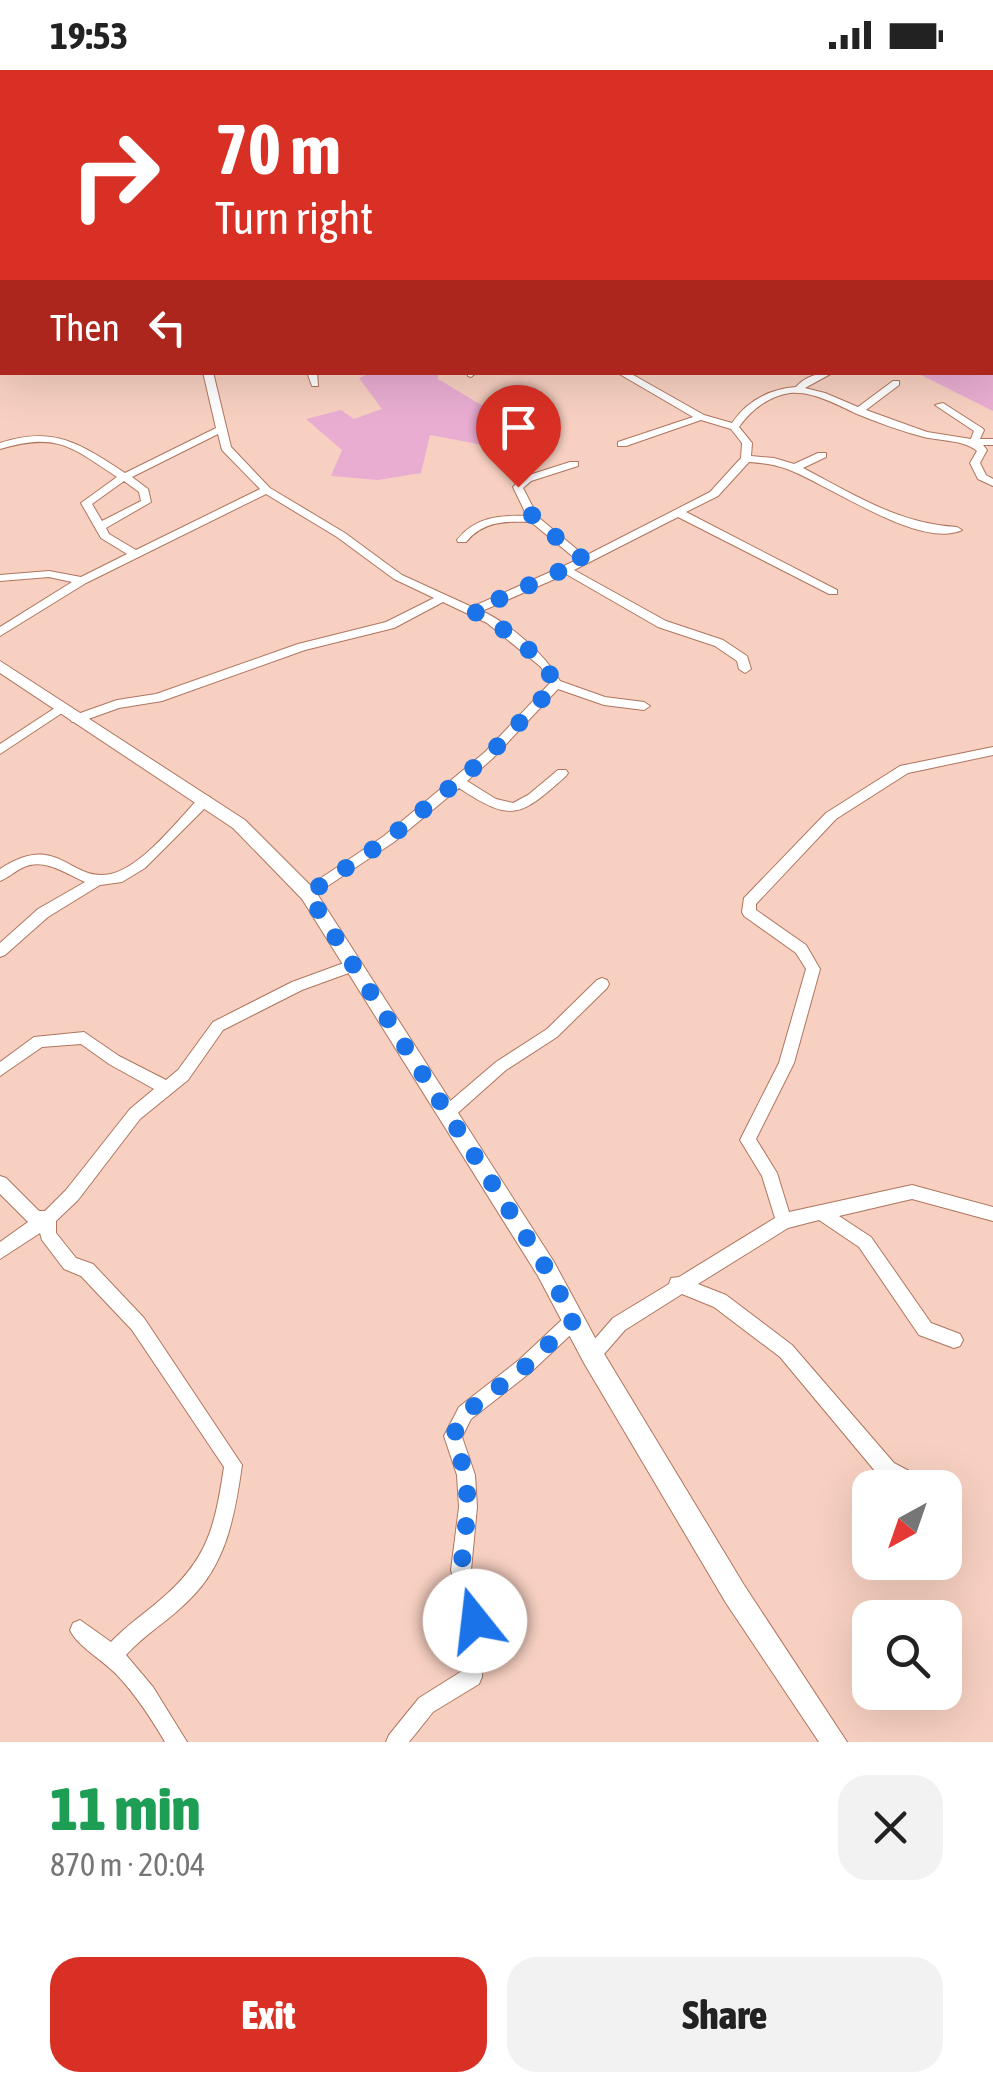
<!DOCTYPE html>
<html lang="en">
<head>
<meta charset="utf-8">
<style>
  body { margin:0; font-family:"Asap Condensed",sans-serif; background:#f2f2f2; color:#222; height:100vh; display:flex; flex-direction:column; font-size:38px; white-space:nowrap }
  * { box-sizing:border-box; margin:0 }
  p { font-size:32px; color:#767676 }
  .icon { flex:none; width:55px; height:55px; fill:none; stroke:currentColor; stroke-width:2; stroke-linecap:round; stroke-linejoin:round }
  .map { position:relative; height:1672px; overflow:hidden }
  .details { display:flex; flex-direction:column; background:#fff; flex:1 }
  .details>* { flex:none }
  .top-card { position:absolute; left:0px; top:0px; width:995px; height:305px; box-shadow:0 10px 40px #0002; background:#d93025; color:#fff; overflow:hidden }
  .needle { width:65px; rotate:220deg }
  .buttons { position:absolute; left:852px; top:1400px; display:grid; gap:20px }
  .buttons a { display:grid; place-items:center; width:110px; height:110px; border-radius:20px; background:#fff; box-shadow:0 10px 40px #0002; font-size:50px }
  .pin { position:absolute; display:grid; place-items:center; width:85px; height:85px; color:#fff; margin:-102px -42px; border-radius:50% 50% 50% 0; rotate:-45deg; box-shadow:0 0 10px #0007 }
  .pin .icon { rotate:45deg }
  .me { position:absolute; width:110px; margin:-55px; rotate:344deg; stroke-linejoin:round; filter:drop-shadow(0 0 8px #0008) }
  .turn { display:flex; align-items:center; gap:35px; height:210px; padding:0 50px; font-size:45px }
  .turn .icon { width:130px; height:130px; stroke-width:2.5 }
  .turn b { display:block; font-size:70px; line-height:85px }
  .then { display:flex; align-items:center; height:95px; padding:0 50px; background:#0003; gap:20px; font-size:38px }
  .round { display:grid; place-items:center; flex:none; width:105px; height:105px; border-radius:30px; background:#f2f2f2 }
  .head { display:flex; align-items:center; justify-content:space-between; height:170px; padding:0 50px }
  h1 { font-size:60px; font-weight:800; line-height:75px; color:#1e9e55 }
  .cta { display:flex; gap:20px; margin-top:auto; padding:20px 50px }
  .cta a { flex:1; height:115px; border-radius:30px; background:#d93025; color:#fff; font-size:40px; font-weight:800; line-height:115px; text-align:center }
  .cta a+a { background:#f2f2f2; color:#222 }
  .status { display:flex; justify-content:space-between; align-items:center; height:70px; padding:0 50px; background:#fff; direction:ltr }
  .status svg { height:28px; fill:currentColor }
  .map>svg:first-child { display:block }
</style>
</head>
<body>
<div class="status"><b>19:53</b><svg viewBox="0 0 49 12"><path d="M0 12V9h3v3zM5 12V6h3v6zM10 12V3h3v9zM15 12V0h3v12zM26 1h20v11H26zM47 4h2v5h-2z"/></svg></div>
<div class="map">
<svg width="993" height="1672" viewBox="0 0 993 1672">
  <rect width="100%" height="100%" fill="#f7d0c1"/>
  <!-- green -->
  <g fill="#e9add2">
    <path d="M556,0H993V66L992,2Z"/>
    <path d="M438,302V309L508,351L483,375L430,365L421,403L378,410L331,406L342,380L306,349L341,340L354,349L382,339L359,308L371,303Z"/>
    <path d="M985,303L993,305V341L917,303Z"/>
  </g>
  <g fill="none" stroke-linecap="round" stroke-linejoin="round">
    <!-- minor casing -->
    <g stroke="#b0755e" stroke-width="2">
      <g id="minor">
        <rect x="0" y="38" width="2" height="5"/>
        <rect x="0" y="51" width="2" height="5"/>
        <rect x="992" y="86" width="1" height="4"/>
        <rect x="0" y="100" width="2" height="5"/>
        <rect x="0" y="157" width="2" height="5"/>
        <path d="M0,226L2,227V231L0,232Z"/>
        <rect x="992" y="269" width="1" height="6"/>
        <path d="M203,302H213L231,377L270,418L345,463L402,505L472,537L577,490L531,452C506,451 483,451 466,472H458L457,470C475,447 499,445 527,446L513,417L523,407L570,392H578V396L531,411L523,418L538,447L585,486L710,422L741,388L742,373L731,359L701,350L626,376H618V372L693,347L616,302H628L704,345L732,353C747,331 769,319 796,317C805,306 821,302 834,302L805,318L825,323L858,337L893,311H899V315L866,340L927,362L971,369L974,361L935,335L943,333L982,358L984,360L980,369H993V375H983L987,380L980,393L986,405L993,409V416L978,409L970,393L977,381C965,370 940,371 924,367C901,361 879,353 857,344C837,335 814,321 790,323C769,326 751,340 739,357L752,373L751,386L774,388L794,394L818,383H826V387L803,398C853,424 899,454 957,457L962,460C920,480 828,414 787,399C774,394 762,393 749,392L718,426L686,442L837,520V524H829L678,447L574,500L666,551L723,570L747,586L751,599L745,603L739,599L737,591L715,576L658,557L566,504L482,541C510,554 545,584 560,611L605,627L644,632L650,636L644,640L604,635L558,619L493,688L467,711L496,729L513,733L528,725L558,700H566L568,703L566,706C520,747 512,753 459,718L394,772L308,829L301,824L303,820L384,766L485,682L550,613L541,597L487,553L443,532L394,558L305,580L162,631L119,638L80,652H72L70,649L72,646L117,630L156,624L298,574L386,552L434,528L394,509L337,467L266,424L86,513L0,566V557L72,512L49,507L0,511V505L49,501L81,507L127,484L101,468L81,433L117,407C70,376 57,362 0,379V373C53,355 81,374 125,403L216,358ZM218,364L222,380L260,419L136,480L109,464L106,458L151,432L148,419L132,407ZM124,411L139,422L141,431L102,451L92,434Z"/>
        <path d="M307,302H317L318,316H312Z"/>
        <path d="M467,302H477L471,307L468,306Z"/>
        <path d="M61,634L65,635L67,638L65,641L0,684V674Z"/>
        <path d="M993,677V685L908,703L836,749L756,834V840L806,875L820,899L794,993L756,1069L777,1103L789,1142L912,1115L993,1137V1151L912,1129L839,1146L871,1167L931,1253L960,1264L963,1270L960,1276L954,1278L919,1265L859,1177L819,1150L788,1158L698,1214L726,1225L792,1275L894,1393L926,1410L928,1417L901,1418L880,1407L780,1287L714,1237L682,1224L625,1260L598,1291L592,1293L586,1291L583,1285L586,1279L613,1248L669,1214L671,1208L679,1207L775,1148L762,1106L740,1070L779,993L806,899L796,883L744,846L742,842L744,828L826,743L900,696Z"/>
        <path d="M205,725L210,727L211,730L210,733L145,798L122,812L100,815L48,847L5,885L0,887V873L38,839L85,812C64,803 44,787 22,798C14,802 8,808 0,811V799C59,760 69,813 111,804C143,796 178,750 200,727Z"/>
        <path d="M352,890L357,892L359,896L357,900L302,920L223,960L188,1010L140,1049L78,1130L56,1151V1163L76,1188L93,1194L144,1248L242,1395C235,1444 227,1493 190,1529C170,1550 145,1564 126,1585L153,1617L187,1672H165C151,1648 136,1625 117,1605C104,1591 77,1576 70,1560L73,1553L80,1550L111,1572C126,1556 144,1544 160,1530C208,1490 215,1456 224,1397L132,1260L81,1206L64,1199L42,1170L40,1163L0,1189V1172L28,1152L0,1124V1106L6,1108L39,1141H45L66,1120L130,1039L154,1019L109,994L81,974L42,977L0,1006V992L34,967L84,962L119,986L166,1010L178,1000L213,952L292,912Z"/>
        <path d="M602,908L607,910L609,914L607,918L557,967L506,1000L451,1049L446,1051L441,1049L438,1044L441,1039L496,992L547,959L597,910Z"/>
        <path d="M574,1242L580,1244L583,1250L580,1256L531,1302L471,1349L462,1367L475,1405L477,1437L471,1500L485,1551L482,1607L479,1614L433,1642L409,1672H386L389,1665L419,1628L462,1601L465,1551L451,1500L459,1437L457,1405L444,1366L459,1337L519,1290L568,1244Z"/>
      </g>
    </g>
    <!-- tertiary casing -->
    <g stroke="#b0755e" stroke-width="2">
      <path id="tertiary" d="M0,591L245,750L314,819L554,1192L600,1277L744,1515L847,1672H819L726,1533L584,1293L538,1206L302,829L233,758L0,603Z"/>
    </g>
    <!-- minor -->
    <use href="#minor" fill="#fff" fill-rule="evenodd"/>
    <!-- tertiary -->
    <use href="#tertiary" fill="#fff" fill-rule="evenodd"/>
  </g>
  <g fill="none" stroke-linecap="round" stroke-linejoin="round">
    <!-- route -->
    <path stroke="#1a73e8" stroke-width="18" stroke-dasharray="0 32.4" d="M475,1551L461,1500L468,1438L466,1405L453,1366L465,1343L526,1296L574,1250L546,1198L308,824L388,769L489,685L556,614C537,581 506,559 473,541L584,490L534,449L518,417"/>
  </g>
</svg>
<div class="buttons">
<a><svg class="needle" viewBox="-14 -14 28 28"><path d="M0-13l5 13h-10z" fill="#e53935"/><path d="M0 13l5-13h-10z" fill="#767676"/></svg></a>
<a><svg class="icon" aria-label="search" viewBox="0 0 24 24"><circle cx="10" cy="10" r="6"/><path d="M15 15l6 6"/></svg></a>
</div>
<div class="pin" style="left:518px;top:417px;background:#d93025"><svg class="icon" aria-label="arrive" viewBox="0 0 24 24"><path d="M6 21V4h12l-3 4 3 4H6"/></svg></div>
<svg class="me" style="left:475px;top:1551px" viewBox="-20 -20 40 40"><circle r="19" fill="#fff"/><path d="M0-13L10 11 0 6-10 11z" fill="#1a73e8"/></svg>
<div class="top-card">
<div class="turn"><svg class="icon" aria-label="right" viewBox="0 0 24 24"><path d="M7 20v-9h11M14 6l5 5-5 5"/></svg><div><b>70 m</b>Turn right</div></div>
<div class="then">Then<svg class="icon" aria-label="left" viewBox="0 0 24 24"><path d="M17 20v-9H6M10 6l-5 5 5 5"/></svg></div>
</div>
</div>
<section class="details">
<div class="head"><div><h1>11 min</h1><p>870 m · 20:04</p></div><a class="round"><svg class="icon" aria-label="close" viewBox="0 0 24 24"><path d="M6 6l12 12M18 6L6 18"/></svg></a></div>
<div class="cta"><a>Exit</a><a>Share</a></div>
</section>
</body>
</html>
